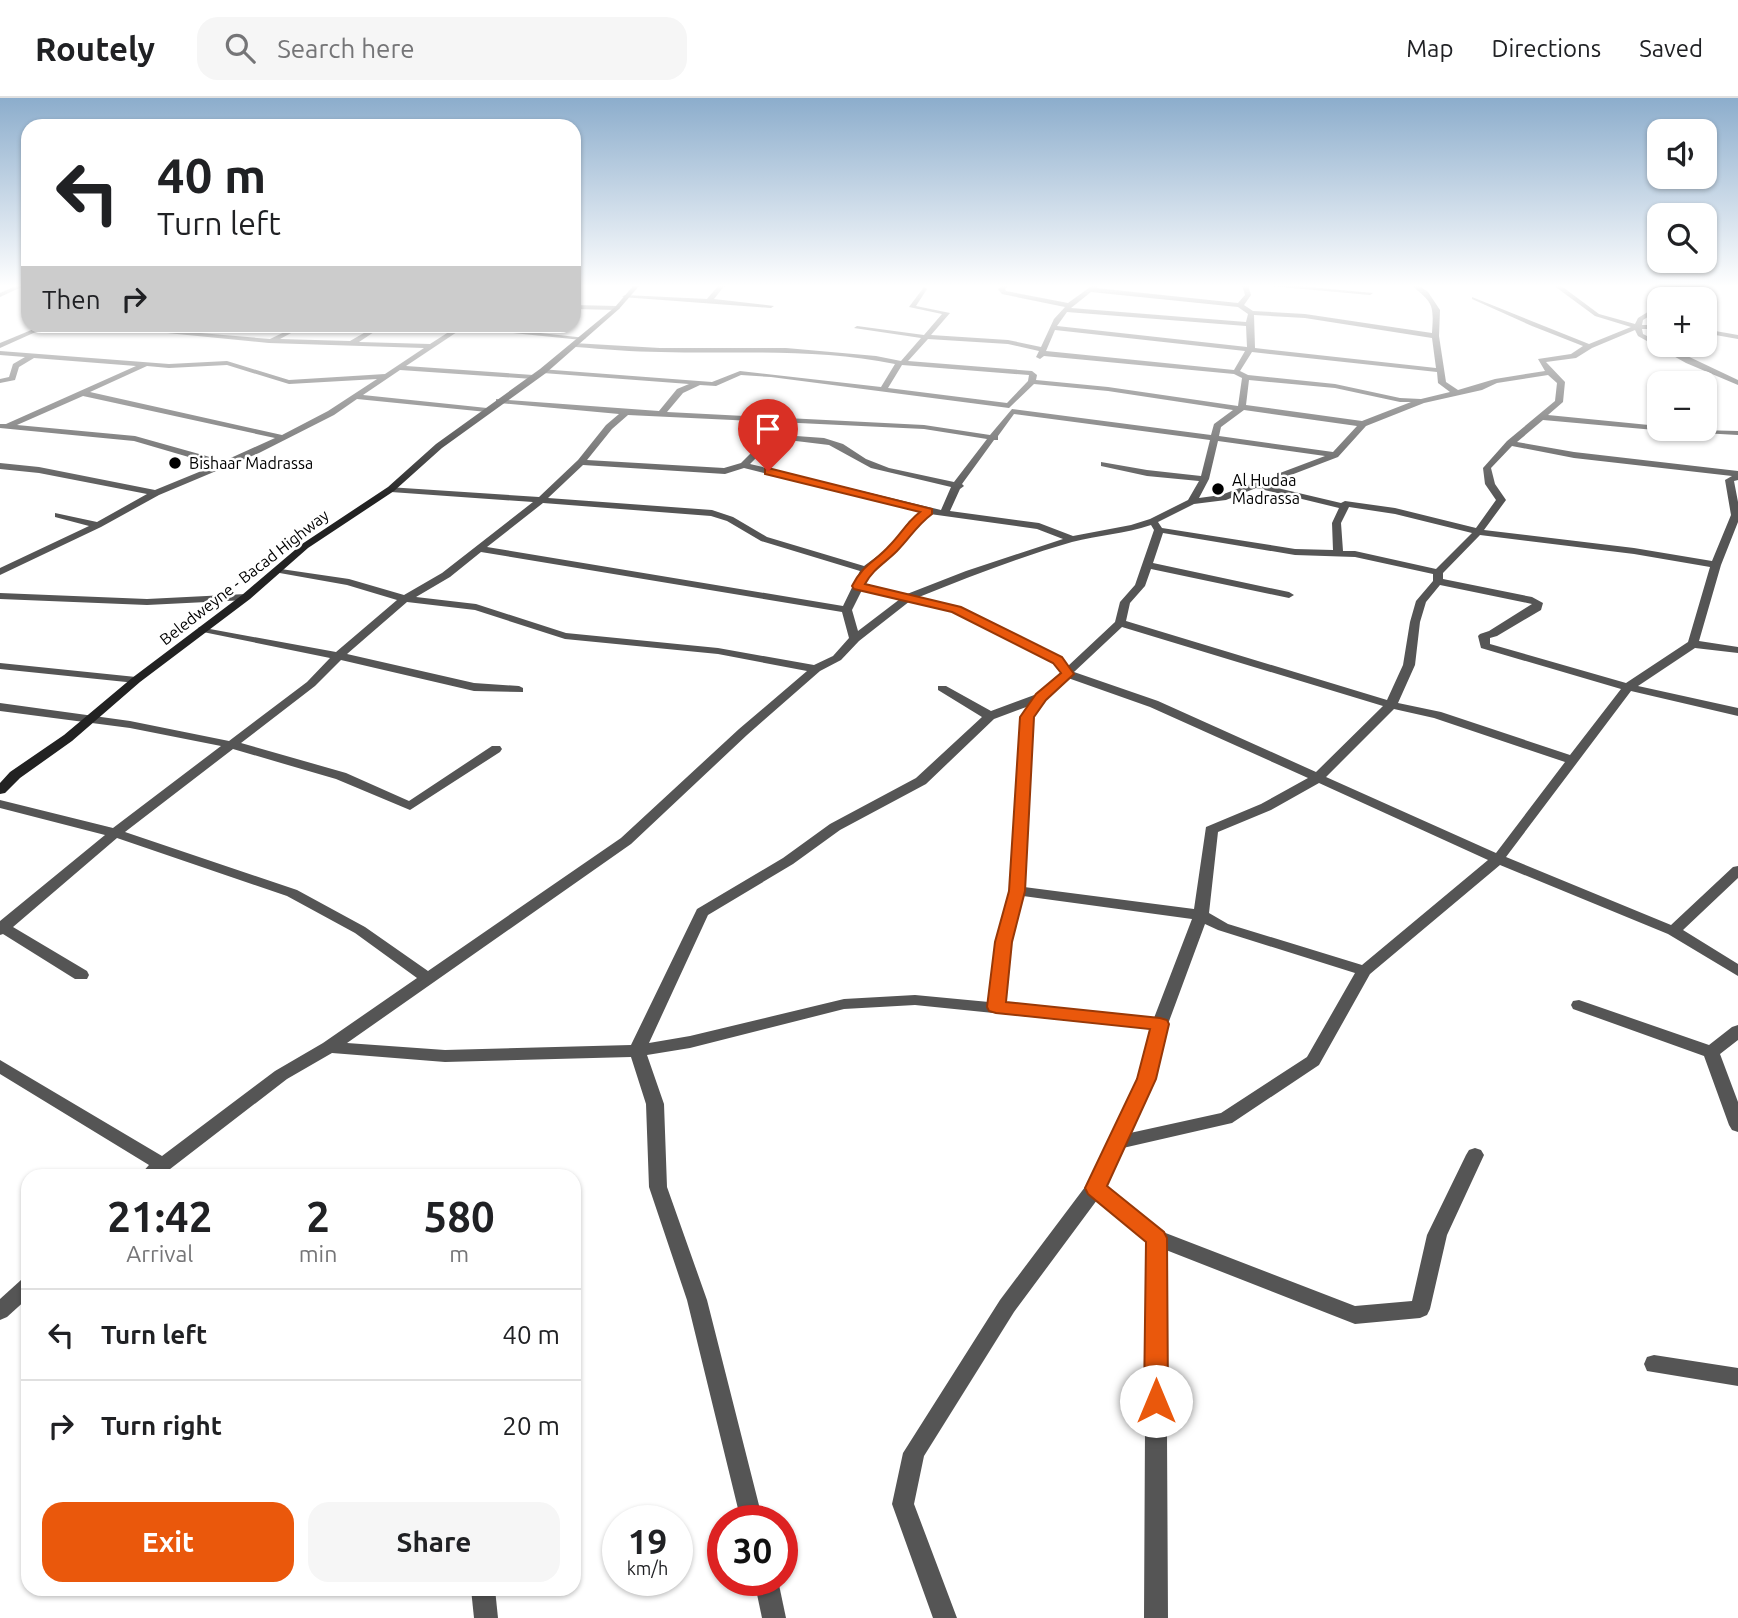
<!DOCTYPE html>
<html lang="en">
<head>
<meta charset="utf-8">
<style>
  body { margin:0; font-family:Ubuntu,sans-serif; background:#f6f6f6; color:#202124; height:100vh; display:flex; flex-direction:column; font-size:26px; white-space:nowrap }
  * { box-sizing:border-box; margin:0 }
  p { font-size:23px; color:#757577 }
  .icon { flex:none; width:38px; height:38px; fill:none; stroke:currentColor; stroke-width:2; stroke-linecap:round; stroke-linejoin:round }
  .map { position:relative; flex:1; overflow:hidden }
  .side { position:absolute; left:21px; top:1071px; width:560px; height:427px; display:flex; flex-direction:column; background:#fff; border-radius:21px; box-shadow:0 2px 5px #0004 }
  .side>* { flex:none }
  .banner { position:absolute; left:21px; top:21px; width:560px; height:214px; border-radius:21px; box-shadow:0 2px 5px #0004; background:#fff; color:#202124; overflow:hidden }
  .tools { position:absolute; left:1647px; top:21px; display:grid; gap:14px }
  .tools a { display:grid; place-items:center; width:70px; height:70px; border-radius:14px; background:#fff; box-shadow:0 2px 5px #0004; font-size:35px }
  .speed { position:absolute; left:602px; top:1407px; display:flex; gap:14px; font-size:35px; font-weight:700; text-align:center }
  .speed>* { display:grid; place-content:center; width:91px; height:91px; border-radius:50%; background:#fff; box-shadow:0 2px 5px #0004; line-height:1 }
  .speed small { font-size:18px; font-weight:400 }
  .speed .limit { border:10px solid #d22; background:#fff; color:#111 }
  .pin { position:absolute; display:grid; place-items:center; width:60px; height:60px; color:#fff; margin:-72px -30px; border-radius:50% 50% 50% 0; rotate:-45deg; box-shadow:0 0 7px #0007 }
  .pin .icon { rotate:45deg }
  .me { position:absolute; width:77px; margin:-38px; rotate:0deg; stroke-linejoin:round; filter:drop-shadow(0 0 5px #0008) }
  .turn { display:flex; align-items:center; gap:24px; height:147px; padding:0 21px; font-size:32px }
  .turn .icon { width:91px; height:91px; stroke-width:2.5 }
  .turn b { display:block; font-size:49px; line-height:60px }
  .then { display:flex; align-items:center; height:66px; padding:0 21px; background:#0003; gap:14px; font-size:26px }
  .eta { display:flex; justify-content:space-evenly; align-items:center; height:119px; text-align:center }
  .eta b { font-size:42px; font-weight:700; line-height:49px }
  .cta { display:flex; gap:14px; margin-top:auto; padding:14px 21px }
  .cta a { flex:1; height:80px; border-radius:21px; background:#ea580c; color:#fff; font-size:28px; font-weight:700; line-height:80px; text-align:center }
  .cta a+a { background:#f6f6f6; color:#202124 }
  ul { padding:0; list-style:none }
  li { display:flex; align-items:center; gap:21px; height:91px; padding:0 21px; border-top:2px solid #e0e0e0 }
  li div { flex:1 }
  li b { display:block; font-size:26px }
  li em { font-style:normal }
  header { display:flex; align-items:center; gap:42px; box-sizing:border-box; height:98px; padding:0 35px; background:#fff; border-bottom:2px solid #e0e0e0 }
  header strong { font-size:33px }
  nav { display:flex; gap:38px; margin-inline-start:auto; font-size:24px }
  .search { width:490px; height:63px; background:#f6f6f6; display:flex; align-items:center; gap:18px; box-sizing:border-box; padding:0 24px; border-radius:21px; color:#757577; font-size:26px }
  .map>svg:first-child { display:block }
</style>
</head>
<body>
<header>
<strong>Routely</strong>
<div class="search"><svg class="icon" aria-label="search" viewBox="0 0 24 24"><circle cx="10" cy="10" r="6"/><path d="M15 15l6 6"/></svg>Search here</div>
<nav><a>Map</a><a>Directions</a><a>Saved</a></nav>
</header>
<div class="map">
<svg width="1738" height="1520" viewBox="0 0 1738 1520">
  <rect width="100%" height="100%" fill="#fff"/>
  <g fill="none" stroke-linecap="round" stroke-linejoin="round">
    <!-- street -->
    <g fill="#555" fill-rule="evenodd">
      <path d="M18,187H26L0,199V195Z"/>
      <path d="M719,187H725L714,201L774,208L771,210L622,199L625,197L707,201Z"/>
      <path d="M1003,187H1010L1005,191L1006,193L1068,205L1093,187H1100L1096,190L1238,205L1245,197L1242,187H1248L1251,197L1244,207L1253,213L1305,216L1432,235C1434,206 1433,205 1411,187H1418L1428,194L1440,212L1439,238L1446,284L1458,292L1495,281L1545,273L1538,261L1571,256L1583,248L1532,228L1472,201V199L1589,246L1631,229L1595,218L1553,187H1560L1599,216L1635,226L1638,220L1659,207V212L1643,222L1642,227H1659V231H1642L1643,236L1659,244V247H1664L1738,282V287L1686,265L1638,238L1635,232L1592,250L1576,260L1546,264L1565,284L1563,304L1548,317L1659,328V331L1738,333V337L1666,333L1543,322L1517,344L1574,354L1738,373V382L1734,383L1738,404V424L1721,467L1699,543L1738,549V555L1695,550L1638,588L1738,610V618L1631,593L1506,759L1671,827L1733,769L1738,768V780L1683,832L1738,866V878L1668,836L1500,767L1370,876L1319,967L1232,1025L1123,1050L1105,1088L1163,1134L1355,1208L1412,1203L1427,1137L1466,1057L1469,1052L1475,1050L1481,1052L1484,1057L1447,1137L1430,1211L1427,1217L1420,1220L1355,1226L1166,1152L1168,1520H1144L1146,1143L1097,1102L1014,1214L924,1358L914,1406L957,1520H933L892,1406L903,1355L1000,1202L1088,1085L1138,981L1151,931L915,907L844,911L690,950L647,957L664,1006L667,1089L707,1202L763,1423H741L687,1202L649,1089L646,1006L631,959L445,964L332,955L287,981L161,1078H139L149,1067L0,976V962L162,1058L275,973L323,945L417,880L355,835L287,798L117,740L13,829L87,873L89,877L87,881H75L3,836L0,837V823L105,737L0,710V702L113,730L221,648L130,630L0,613V605L130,623L229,643L307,584L330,560L203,534L198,531L199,529L336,554L397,502L347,487L274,474V470L349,481L404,497L442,475L533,404L391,394L388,393V389L539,399L578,362L606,327L619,316L499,305H496V301L659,313L677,291L689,286L543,275H540V271L712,284L740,273L881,289L895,266C818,250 739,256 661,254C633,254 604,251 576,249L573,245L660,250H786L876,258L901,263L921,240L854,230L857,228L924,237L942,216L909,209L924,189L927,191L916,208L950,215L931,237L1008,242L1041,249L1054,221L1065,209L1002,196L998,191ZM1091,194L1238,209L1248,216L1246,224L1071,210ZM1067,214L1246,228L1247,249L1057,228ZM1254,217L1305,220L1432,240L1436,270L1255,250ZM1055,232L1245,253L1234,272L1046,253ZM928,241L1008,246L1039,253L1036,259L1040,261L1044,258L1234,276L1242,280L1238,308L1108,289L1036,282L1037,277L1032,273L908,263ZM1252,254L1437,274L1438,285L1450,294L1421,301L1400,300L1335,286L1248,277L1240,273ZM902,267L1029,277L1028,283L1007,305L888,290ZM741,277L771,279L1009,310L1034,286L1108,293L1233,312L1214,326L1211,337L1012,311L990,337L924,327L667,314L683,295L700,287L716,288ZM1548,277L1557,285L1555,303L1507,343L1483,370L1485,386L1496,402L1476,430L1395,410L1345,403L1341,405L1265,387L1338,359L1366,328L1424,305L1482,292L1497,285ZM1249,282L1335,290L1400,304H1411L1362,323L1246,307ZM1244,312L1357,328L1333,354L1219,338L1221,329ZM1014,316L1210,342L1201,378L1147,372L1101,364V368L1147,378L1199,383L1188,402L1150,421L1131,427L1073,438L1039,425L950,413L960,391L964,388L962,386L994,342H998V338ZM628,317L924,331L987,341L954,384L889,370L866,361L843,346L824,340L796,338L766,340L741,365L724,370L587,362L612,331ZM796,343L829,347L871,370L951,389L941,412L750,366L772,344ZM1218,343L1325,358L1221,397L1199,400L1209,381ZM1512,348L1574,360L1732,378L1725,382L1731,417L1712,463L1634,450L1484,432L1506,402L1495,386L1491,370ZM583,367L725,376L744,370L921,414L909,423L891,448L864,468L767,439L733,419L712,412L548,400ZM1256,390L1339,410L1332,425L1333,452L1295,451L1162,430L1158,424L1194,406L1226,402ZM543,405L711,418L727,423L761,443L860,473L843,508L487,449ZM1349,409L1395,416L1472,435L1436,471L1355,453H1343L1341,425ZM930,416L1037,431L1063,441L966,473L907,496L864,486L870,474L897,452L915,427ZM1151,427L1154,432L1135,487L1120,504L1115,524L1068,568L1061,560L961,509L919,499C969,479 1020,459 1072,444C1098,437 1125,436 1151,427ZM1163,435L1295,457L1355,459L1433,476V483L1416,503L1410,524L1403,567L1387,602L1126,523L1130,505L1145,488L1151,471L1289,500L1294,497L1289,494L1153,465ZM1480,437L1634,456L1710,469L1688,544L1626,585L1490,546V540L1497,538L1541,512L1543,505L1532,499L1443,481V475ZM481,454L842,514L849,540L833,558L814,567L718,550L566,535L476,506L416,499L450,479ZM1440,487L1532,506L1489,533L1480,536L1478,538L1481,550L1621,591L1570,657L1441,614L1398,605L1415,567L1420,524L1426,504ZM862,492L900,501L858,533L852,512ZM910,503L953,513L1053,564L1061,574L1037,596L991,613L946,588H938V592L982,619L916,680L830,726L783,760L697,811L631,947L445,952L347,945L631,746L747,637L820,573L841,562L859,543ZM407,504L475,512L565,541L718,556L807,573L739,631L621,740L428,873L365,829L297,792L125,734L233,651L336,681L410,712L500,654L502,651L500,648H492L409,703L346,675L241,645L315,588L341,562L474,593L523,594V590L519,588L474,585L347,556ZM1122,529L1383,608L1316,674L1158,603L1074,574ZM1068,580L1150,609L1308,680L1261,706L1206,729L1194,811L1024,789L1033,619L1045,602ZM1029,608L1021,619L1010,793L996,844L989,904L915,897L844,901L690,938L649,945L708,817L793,766L840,732L926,686L994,621ZM1394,611L1434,620L1565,664L1496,755L1326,679ZM1319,685L1488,762L1362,867L1228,826L1209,815L1218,734L1271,712ZM1023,798L1192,821L1154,920L1004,905L1012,844ZM1205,826L1218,832L1355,875L1307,959L1221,1015L1130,1035L1154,981L1168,926Z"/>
      <path d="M1259,187H1287L1373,195L1370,197Z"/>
      <path d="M1676,187H1682L1681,199L1668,201L1675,198Z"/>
      <path d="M574,207L617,208L620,210L617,212L574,211Z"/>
      <path d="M41,228H49L0,250V245Z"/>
      <path d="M96,228H117L270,241L297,228H304L280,241L350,243L376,228H383L359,244L430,246L458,228H477L586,240L582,242L463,230L406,268L533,277L537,279L533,281L400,272L363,297L487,310L491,312L487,314L357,301L334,317L259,355L159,397L101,429L0,477V470L89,428L55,419V415L97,424L147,396L39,375L0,371V365L39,369L155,392L216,367L134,343L0,330V326H6L136,268L34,260L19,269L15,282L0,285V281L9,279L13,266L25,259L0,257V253L169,266L227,263L289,282L385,276L424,250L269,245ZM227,267L289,286L377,281L328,313L282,337L90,294L147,268L169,270ZM83,298L275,340L224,363L135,338L17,327Z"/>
      <path d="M1704,231L1738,237V241L1704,235Z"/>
      <path d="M0,495L147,501L246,496L251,499L246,502L147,507L0,501Z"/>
      <path d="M0,565L136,579L142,582L136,585L0,571Z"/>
      <path d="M1579,902L1709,947L1732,929L1738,927V942L1720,956L1738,1004V1034L1732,1032L1729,1027L1704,958L1573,911L1571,907L1573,903Z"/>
      <path d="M28,1180V1200L7,1219L0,1222V1201L21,1182Z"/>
      <path d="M1654,1257L1738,1270V1288L1647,1273L1644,1266L1647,1259Z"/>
      <path d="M754,1482H778L786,1520H762Z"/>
      <path d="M471,1491H495L498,1520H474Z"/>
    </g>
    <!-- secondary -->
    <path fill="#222" fill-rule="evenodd" d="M634,187H640L619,211L546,275L442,350L394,393L308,450L250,501L140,584L72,643L20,680L5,695L0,696V685L10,674L64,637L132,580L242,497L302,446L388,389L436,346L540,271L615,209Z"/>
  </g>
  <!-- sky -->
  <linearGradient id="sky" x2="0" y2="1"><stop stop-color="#8cadcc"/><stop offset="0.47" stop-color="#fff"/><stop offset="1" stop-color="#fff" stop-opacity="0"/></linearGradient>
  <rect width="1738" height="400" fill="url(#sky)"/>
  <!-- route -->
  <path fill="#ea580c" stroke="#983908" stroke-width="2" d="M768,370L932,411V416C916,428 910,440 897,453C885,465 873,471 865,486L961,509L1062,559L1074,576L1046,602L1034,619L1025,793L1012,844L1006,904L1160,920L1167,922L1169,926L1156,981L1107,1088L1164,1134L1167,1140L1168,1303L1165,1311L1156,1314L1148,1311L1144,1303L1146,1144L1088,1096L1085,1090L1137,981L1150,931L996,915L989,913L987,909L995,844L1009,793L1020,619L1036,596L1061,575L1053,565L952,514L854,491L852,488C864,465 874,465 890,447C901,436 907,424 920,414L765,376V371Z"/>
  <!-- markers -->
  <g fill="#000" stroke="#fff" stroke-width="2.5">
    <circle cx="175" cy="365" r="7"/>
    <circle cx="1218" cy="391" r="7"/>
  </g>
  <g text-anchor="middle" stroke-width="5" stroke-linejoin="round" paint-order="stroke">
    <!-- far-poi labels -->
    <g font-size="16" fill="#000" stroke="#fff" text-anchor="start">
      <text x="189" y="371">Bishaar Madrassa</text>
      <text x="1232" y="388">Al Hudaa<tspan x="1232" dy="18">Madrassa</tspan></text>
    </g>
    <!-- far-street labels -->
    <g font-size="16" fill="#000" stroke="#fff">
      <text transform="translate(244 479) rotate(-38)" y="6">Beledweyne - Bacad Highway</text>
    </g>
  </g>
</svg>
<div class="tools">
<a><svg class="icon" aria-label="sound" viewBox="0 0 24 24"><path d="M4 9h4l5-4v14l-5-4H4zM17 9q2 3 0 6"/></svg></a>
<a><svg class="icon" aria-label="search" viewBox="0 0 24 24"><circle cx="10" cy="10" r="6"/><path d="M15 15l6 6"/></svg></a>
<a>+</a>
<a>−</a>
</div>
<div class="speed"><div>19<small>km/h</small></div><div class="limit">30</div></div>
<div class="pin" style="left:768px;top:373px;background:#d93025"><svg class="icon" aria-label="arrive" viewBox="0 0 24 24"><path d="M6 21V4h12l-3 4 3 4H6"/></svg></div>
<svg class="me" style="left:1156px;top:1303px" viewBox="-20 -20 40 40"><circle r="19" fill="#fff"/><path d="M0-13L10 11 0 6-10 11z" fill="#ea580c"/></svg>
<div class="banner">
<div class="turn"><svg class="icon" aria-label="left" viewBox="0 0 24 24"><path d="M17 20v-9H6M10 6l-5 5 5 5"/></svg><div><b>40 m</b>Turn left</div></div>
<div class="then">Then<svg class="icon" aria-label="right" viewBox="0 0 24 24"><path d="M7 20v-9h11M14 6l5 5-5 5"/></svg></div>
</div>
<section class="side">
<div class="eta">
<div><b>21:42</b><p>Arrival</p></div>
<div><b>2</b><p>min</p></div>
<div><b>580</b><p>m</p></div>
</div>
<ul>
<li><svg class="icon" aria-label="left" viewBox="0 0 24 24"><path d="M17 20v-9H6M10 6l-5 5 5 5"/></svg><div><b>Turn left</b></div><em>40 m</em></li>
<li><svg class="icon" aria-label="right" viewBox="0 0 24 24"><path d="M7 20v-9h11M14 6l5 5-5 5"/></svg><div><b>Turn right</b></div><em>20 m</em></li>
</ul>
<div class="cta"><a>Exit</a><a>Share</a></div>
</section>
</div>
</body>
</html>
